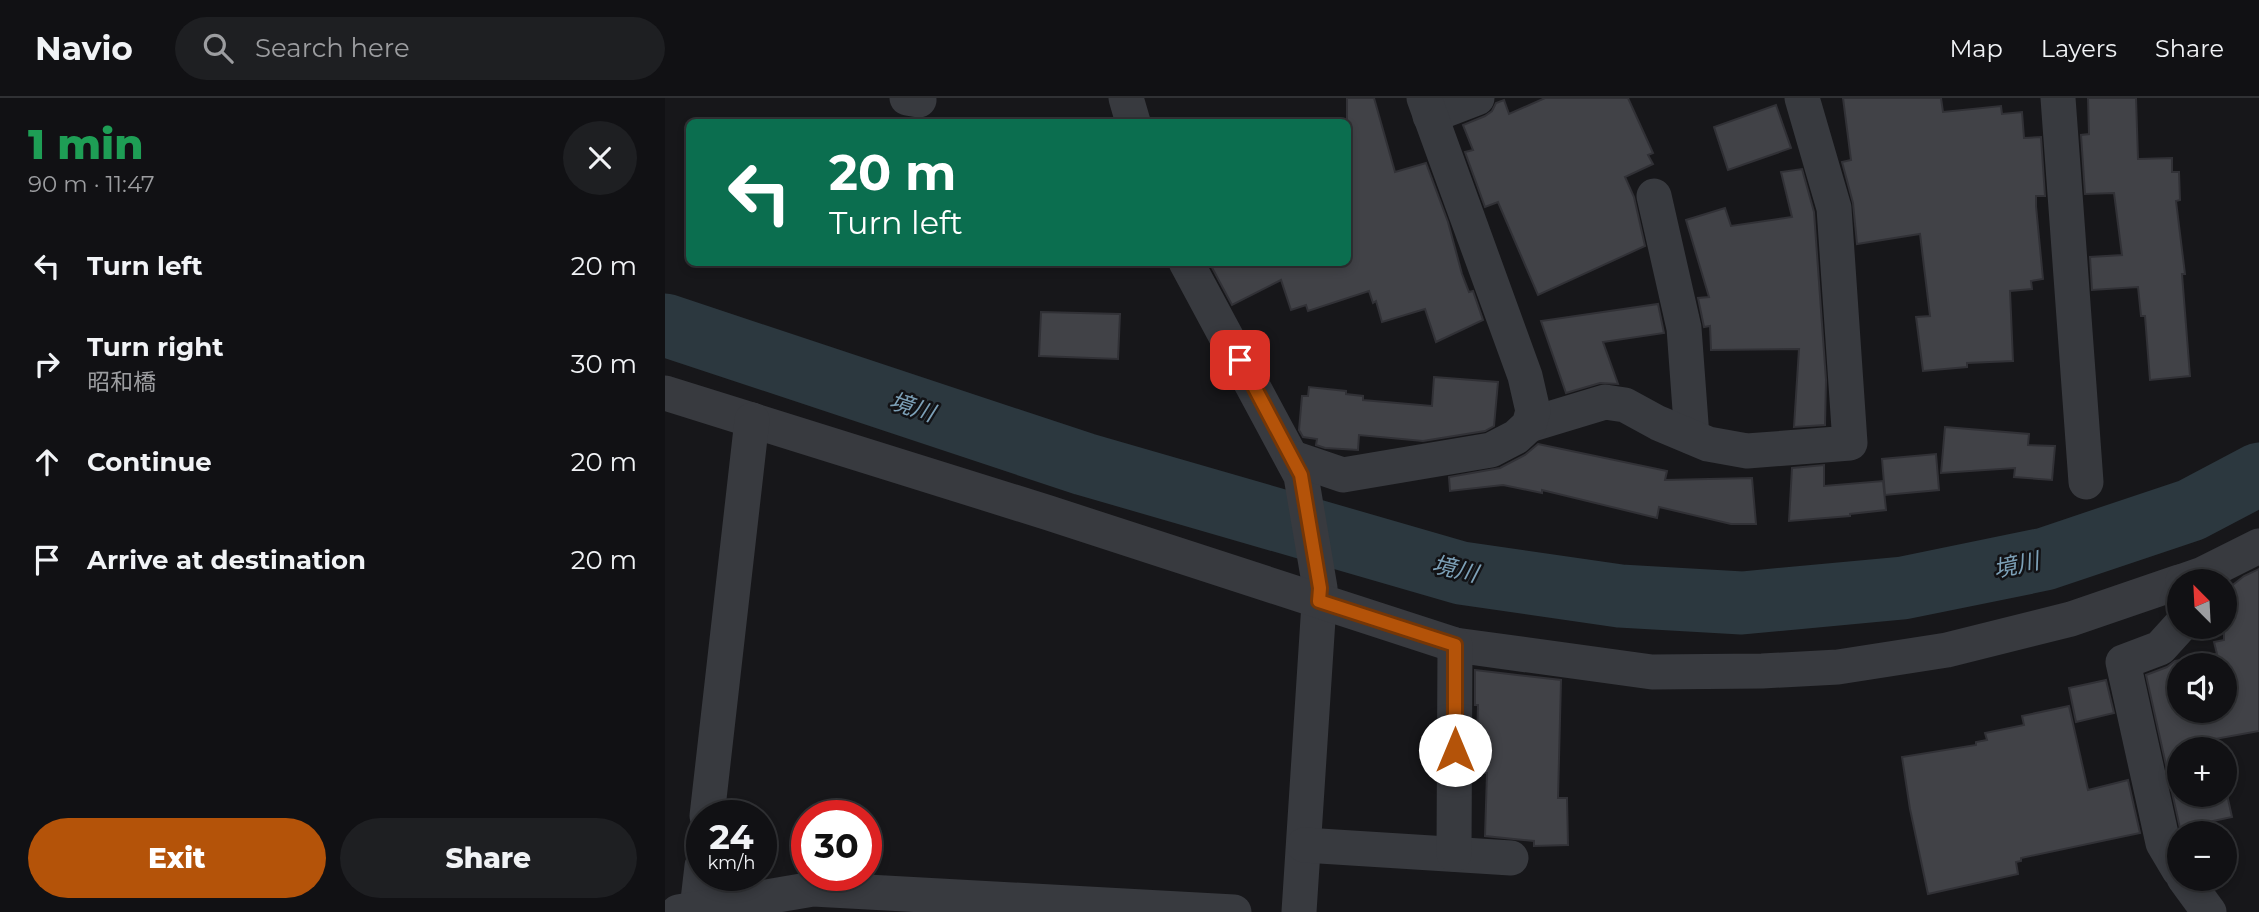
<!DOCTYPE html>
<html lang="en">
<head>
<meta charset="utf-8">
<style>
  body { margin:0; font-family:Montserrat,"Noto Sans JP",sans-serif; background:#1e1f22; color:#f1f3f6; height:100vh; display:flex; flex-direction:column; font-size:26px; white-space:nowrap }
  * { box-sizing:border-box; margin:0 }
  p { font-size:23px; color:#9c9da0 }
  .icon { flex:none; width:38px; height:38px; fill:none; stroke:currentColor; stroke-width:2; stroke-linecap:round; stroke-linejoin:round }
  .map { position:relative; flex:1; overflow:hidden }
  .panel { display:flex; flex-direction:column; background:#111114; width:665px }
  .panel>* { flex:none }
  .banner { position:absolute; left:21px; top:21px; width:665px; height:147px; border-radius:10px; box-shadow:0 4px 10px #0003,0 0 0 2px #303134; background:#0b6e4f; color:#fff; overflow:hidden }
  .needle { width:46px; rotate:336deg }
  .buttons { position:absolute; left:1502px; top:471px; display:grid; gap:14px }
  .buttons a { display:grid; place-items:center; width:70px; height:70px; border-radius:50%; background:#111114; box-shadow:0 4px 10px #0003,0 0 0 2px #303134; font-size:35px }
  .speed { position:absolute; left:21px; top:702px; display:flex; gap:14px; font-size:35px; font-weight:700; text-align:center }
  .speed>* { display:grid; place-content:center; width:91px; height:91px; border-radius:50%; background:#111114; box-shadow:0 4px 10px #0003,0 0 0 2px #303134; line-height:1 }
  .speed small { font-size:18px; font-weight:400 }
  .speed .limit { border:10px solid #d22; background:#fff; color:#111 }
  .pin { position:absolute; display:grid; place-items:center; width:60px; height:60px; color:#fff; margin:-30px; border-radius:14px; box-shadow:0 4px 10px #0006 }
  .me { position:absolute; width:77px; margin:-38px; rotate:0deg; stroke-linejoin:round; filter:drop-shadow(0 0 5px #0008) }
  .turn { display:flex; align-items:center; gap:24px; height:147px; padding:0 28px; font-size:32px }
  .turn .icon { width:91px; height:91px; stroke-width:2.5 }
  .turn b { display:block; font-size:49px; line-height:60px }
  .round { display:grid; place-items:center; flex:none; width:74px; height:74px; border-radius:37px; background:#1e1f22 }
  .head { display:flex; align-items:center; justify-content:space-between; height:119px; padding:0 28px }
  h1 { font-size:42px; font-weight:800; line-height:52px; color:#1e9e55 }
  .primary-button { display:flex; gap:14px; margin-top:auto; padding:14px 28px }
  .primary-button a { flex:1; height:80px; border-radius:42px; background:#b45309; color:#fff; font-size:28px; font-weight:800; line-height:80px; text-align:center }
  .primary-button a+a { background:#1e1f22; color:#f1f3f6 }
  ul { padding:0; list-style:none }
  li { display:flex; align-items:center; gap:21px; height:98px; padding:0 28px }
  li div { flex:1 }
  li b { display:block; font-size:26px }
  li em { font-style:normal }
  header { display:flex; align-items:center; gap:42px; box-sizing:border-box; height:98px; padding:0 35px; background:#111114; border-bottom:2px solid #303134 }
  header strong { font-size:33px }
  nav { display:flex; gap:38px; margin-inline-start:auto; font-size:24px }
  .search { width:490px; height:63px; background:#1e1f22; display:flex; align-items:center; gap:18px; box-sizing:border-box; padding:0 24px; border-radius:38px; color:#9c9da0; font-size:26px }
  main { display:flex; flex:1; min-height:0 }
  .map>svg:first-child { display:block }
</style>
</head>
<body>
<header>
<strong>Navio</strong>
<div class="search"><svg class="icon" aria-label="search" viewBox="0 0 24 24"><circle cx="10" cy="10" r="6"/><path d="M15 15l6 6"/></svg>Search here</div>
<nav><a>Map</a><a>Layers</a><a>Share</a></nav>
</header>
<main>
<section class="panel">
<div class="head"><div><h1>1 min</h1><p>90 m · 11:47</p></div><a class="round"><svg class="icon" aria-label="close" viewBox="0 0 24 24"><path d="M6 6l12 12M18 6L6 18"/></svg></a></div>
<ul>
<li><svg class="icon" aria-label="left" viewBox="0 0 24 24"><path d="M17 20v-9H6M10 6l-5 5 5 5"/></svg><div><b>Turn left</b></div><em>20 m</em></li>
<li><svg class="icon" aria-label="right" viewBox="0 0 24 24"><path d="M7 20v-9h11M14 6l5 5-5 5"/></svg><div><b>Turn right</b><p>昭和橋</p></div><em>30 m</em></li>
<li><svg class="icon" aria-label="ahead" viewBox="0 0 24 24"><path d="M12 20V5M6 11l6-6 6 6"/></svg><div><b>Continue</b></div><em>20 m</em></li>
<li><svg class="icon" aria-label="arrive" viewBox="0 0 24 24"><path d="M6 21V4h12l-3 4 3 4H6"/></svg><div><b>Arrive at destination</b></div><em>20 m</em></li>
</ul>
<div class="primary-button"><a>Exit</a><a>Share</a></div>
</section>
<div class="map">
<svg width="1594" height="814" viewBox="0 0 1594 814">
  <rect width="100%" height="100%" fill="#17171a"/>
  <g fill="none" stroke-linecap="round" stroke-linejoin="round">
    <!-- river -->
    <path stroke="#2c383f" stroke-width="63" d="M0,227L419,366L796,475L955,498L1077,505L1238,490L1380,461L1526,412L1594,376"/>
  </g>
  <!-- building -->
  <g fill="#414247" stroke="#313136" stroke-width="2" fill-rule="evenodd">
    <path d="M682,0H709L730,74L761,65L783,124L797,176L804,194L808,193L818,222L771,244L760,211L717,224L711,203L708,205L704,193L643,213L641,207L626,212L616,182L567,207L544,164H682Z"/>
    <path d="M880,0H963L988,55L983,57L988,66L960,79L969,99L980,148L873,197L833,104L820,109L800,54L808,52L798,27L820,18L827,13L831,5L839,2L844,16Z"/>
    <path d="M1178,0H1276L1278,14L1336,8L1337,16L1357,14L1359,40L1376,39L1380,98H1371V108L1378,181L1366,183L1367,191L1345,193L1348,263L1302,265V269L1258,273L1251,219L1265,218L1255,136L1192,146L1188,105L1177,64L1186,62Z"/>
    <path d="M1423,0H1471L1473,61L1507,60V74H1514L1515,102L1511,103L1520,176H1517L1525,278L1485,282L1480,218H1476L1473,189L1427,192L1425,159L1457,157L1449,95L1420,96L1416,37L1424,36Z"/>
    <path d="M1111,7L1126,50L1063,72L1049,29Z"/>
    <path d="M1137,71L1149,114L1161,282L1160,327L1129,329L1134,251L1046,252L1045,228L1039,229L1033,200L1044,199L1021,122L1060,110L1066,128L1127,119L1116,74Z"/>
    <path d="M993,206L999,235L938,244L953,286L935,285L901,295L876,223Z"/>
    <path d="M376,214L455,216L453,261L374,258Z"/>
    <path d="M769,279L833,284L829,328L820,333L758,343L694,337L693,352L660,350L651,347L652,341L638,339L634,332L637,298H643L644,289L681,293V296L698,298V302L767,308Z"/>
    <path d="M1280,329L1364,336L1363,347L1390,348L1387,382L1349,379L1350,370L1276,375Z"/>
    <path d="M873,346L1002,373L1000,382L1087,380L1091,426H1066L994,409L992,420L877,392V395L838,387L785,393L784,379L835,370L860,357Z"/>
    <path d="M1271,356L1274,392L1220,397L1217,361Z"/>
    <path d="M1159,367V388L1218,383L1221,412L1185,416V418L1124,423L1127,370Z"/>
    <path d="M1594,471V633L1550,641L1552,651H1514V696H1559V683L1567,719L1515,730L1481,577L1502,569L1510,563L1552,556L1549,544L1559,542V494L1579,478ZM1514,567H1559V612H1514Z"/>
    <path d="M810,572L896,582L893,700H902L903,747L869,748V743L820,738L822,675H811L813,607H810Z"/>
    <path d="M1441,582L1449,615L1411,624L1404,590Z"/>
    <path d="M1404,608L1423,692L1463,682L1475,735L1356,760V763L1351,764L1353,776L1263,796L1245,711L1237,659L1311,647V644L1322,642L1320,635L1359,627L1357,618Z"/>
  </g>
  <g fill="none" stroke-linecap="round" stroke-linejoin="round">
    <!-- street -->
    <g stroke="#383a3f" stroke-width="35">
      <path d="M242,0L254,2L253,0"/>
      <path d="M461,0L468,24"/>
      <path d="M1393,0L1421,384"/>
      <path d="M765,18L812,0"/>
      <path d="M989,98L1019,230L1027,339"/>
      <path d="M521,164L636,378L655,490L634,814"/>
      <path d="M0,295L384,415L790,547L987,574L1097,573L1173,569L1282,552L1406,521L1514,484"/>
      <path d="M864,327L940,304L960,307L993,325L1043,346L1082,353L1185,345L1169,110L1137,0"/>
      <path d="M628,360L678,377L826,352L851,339L864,327L868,313L860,278L759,0"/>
      <path d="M1518,483L1538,476L1594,448"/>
      <path d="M42,718L87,322"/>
      <path d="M639,747L846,760"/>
      <path d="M789,756L790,547"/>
      <path d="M1514,772L1498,745L1458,564L1495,550L1515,528"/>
      <path d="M1519,780L1544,814"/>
      <path d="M32,811L37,768"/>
      <path d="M13,814L148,791L569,814"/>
    </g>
  </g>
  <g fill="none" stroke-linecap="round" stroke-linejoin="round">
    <!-- route casing -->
    <g stroke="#753606" stroke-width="18">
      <path id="route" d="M575,262L636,377L655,490L654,503L790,547V652"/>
    </g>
    <!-- route -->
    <use href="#route" stroke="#b45309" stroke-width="12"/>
  </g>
  <g text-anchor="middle" stroke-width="5" stroke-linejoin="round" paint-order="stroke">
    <!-- water labels -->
    <g font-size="23" font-style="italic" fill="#7da1b8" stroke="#121215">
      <text transform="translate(247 309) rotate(18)" y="8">境川</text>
      <text transform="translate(1351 467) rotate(-12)" y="8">境川</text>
      <text transform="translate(790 471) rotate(13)" y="8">境川</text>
    </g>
  </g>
</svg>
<div class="buttons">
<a><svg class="needle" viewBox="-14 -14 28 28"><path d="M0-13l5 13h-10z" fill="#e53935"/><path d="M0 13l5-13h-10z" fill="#9c9da0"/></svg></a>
<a><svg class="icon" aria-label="sound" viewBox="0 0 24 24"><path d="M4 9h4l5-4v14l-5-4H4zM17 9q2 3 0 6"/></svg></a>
<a>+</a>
<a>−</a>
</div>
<div class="speed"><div>24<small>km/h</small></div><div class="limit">30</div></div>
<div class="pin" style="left:575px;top:262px;background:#d93025"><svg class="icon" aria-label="arrive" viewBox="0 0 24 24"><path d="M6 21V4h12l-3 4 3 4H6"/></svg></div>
<svg class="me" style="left:790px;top:652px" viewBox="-20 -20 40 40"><circle r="19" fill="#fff"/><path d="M0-13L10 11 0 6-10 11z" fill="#b45309"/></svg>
<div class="banner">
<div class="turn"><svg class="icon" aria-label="left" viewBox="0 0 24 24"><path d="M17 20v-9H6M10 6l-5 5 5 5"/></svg><div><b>20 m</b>Turn left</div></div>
</div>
</div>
</main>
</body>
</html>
